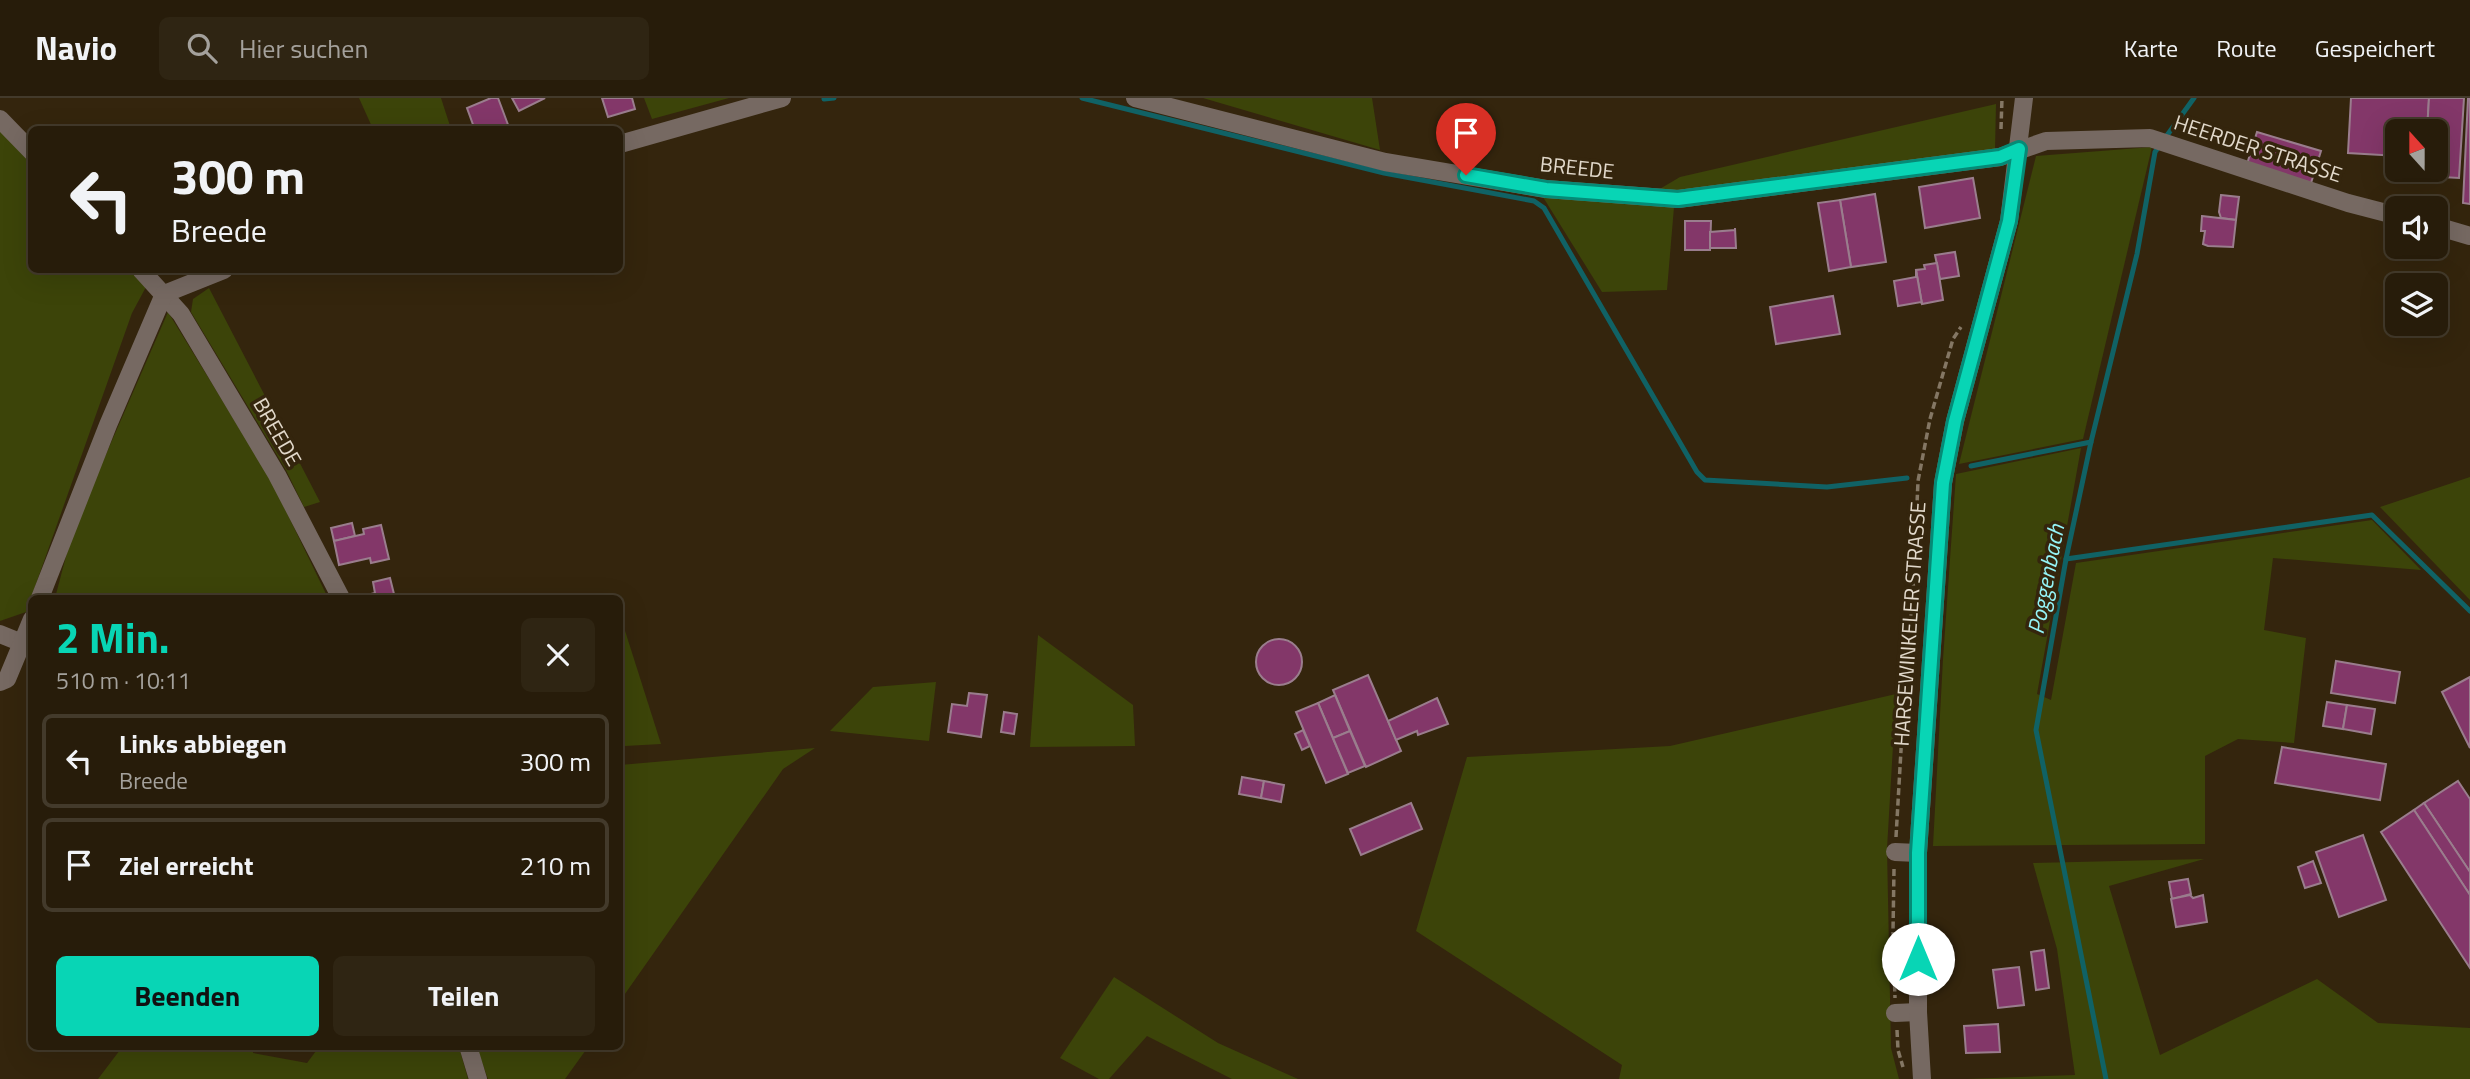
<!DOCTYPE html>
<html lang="de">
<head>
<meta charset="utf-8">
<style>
  body { margin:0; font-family:"Titillium Web",sans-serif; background:#2f2513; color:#f1f3f6; height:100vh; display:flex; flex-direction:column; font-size:26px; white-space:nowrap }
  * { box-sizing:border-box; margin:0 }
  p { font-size:23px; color:#a4a19c }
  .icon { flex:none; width:38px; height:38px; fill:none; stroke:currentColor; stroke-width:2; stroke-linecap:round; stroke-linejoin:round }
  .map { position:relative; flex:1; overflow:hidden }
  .details { position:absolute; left:28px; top:497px; width:595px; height:455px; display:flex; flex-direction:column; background:#271c0a; border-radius:10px; box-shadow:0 7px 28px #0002,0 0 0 2px #433a2b }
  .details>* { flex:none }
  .top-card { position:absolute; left:28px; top:28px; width:595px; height:147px; border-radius:10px; box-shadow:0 7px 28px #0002,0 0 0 2px #433a2b; background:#271c0a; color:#f1f3f6; overflow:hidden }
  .needle { width:46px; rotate:339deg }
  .fabs { position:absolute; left:2385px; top:21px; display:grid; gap:14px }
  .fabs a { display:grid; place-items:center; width:63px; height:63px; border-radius:10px; background:#271c0a; box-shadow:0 7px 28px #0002,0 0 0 2px #433a2b; font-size:35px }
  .pin { position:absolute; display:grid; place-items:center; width:60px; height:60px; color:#fff; margin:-72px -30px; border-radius:50% 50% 50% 0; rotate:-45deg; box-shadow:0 0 7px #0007 }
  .pin .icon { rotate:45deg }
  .me { position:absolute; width:77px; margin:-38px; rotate:0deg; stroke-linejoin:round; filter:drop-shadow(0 0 5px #0008) }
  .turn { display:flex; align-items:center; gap:24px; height:147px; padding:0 28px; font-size:32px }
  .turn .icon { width:91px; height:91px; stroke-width:2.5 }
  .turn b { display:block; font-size:49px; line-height:60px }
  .round { display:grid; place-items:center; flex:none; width:74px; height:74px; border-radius:10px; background:#2f2513 }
  .headline { display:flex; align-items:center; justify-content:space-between; height:119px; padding:0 28px }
  h1 { font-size:42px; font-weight:700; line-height:52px; color:#08d5b5 }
  .cta { display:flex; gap:14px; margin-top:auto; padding:14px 28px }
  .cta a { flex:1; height:80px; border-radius:10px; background:#08d5b5; color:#111; font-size:28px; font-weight:700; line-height:80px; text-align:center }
  .cta a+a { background:#2f2513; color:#f1f3f6 }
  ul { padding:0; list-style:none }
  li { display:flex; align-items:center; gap:21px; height:94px; margin:0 14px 10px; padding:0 14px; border:4px solid #433a2b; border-radius:10px }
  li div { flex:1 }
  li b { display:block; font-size:26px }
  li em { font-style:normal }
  header { display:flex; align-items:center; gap:42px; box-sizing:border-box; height:98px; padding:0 35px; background:#271c0a; border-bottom:2px solid #433a2b }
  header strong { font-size:33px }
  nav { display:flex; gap:38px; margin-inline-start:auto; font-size:24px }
  .search { width:490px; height:63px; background:#2f2513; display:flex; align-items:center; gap:18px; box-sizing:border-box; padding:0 24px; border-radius:10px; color:#a4a19c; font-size:26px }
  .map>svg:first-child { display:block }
</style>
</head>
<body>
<header>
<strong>Navio</strong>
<div class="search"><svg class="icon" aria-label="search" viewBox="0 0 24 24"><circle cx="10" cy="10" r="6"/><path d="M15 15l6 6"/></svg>Hier suchen</div>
<nav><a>Karte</a><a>Route</a><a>Gespeichert</a></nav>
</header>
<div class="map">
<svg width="2470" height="981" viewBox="0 0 2470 981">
  <rect width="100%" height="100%" fill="#34250d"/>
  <!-- green -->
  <g fill="#3c4409">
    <path d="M359,0H441L451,31H373Z"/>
    <path d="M644,0H729L652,21Z"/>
    <path d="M1203,0H1372L1380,52Z"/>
    <path d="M1996,6L1995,52L1688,93L1658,92L1680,79Z"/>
    <path d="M0,31L31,65L32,172H130L146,189L132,215L26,514L0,523Z"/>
    <path d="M2152,49L2083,341L1959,366L2036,58Z"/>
    <path d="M1543,99L1674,109L1667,192L1602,194Z"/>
    <path d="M209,190L320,404L304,409L286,372L191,214L193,201Z"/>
    <path d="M168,214L270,380L328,500H55L73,432Z"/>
    <path d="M2081,350L2037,596L2051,602L2076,465L2372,422L2421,472L2273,460L2264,532L2306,540L2294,645L2238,641L2205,658V746L1933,748L1943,561L1956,376Z"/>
    <path d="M2470,379V502L2380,409Z"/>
    <path d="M620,517L661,646L625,648L620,632Z"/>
    <path d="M1038,537L1133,607L1135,648L1030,649Z"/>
    <path d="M936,584L929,643L830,633L873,589Z"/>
    <path d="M1896,596L1887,751L1891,950L1899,981H1619L1622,967L1416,833L1467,659L1670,648Z"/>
    <path d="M815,650L783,671L620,903V667Z"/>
    <path d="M2204,761L2109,788L2160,957L2317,881L2378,925L2470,930V981H1966L2075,977L2057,851L2033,765Z"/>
    <path d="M1114,879L1218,945L1298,981H1232L1147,938L1109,981H1099L1060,960Z"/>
    <path d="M123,948L253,949V955L307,965L319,949H459L468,981H98Z"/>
    <path d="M482,948L588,949L565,981H488L477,950Z"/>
  </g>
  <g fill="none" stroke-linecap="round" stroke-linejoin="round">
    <!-- stream -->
    <g stroke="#106265" stroke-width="5">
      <path d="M1082,0L1384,75L1534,103L1544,110L1697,374L1705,382L1827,389L1907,380"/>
      <path d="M824,1L834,0"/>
      <path d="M1971,368L2091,344"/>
      <path d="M2066,461L2372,417L2470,513"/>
      <path d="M2106,981L2036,632L2066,461L2091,344L2137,156L2155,54L2194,0"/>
    </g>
  </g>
  <!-- building -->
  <g fill="#833769" stroke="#9a7d8d" stroke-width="2">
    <path d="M491,0H498L510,32H475L467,10Z"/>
    <path d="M512,0H545L519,13Z"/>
    <path d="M602,0H632L635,11L608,19Z"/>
    <path d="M2351,0H2429L2427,33H2398V58L2348,55Z"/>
    <path d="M2429,0H2464L2459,80L2425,78V72H2436V33H2427Z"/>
    <path d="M2468,0H2470V106L2463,105Z"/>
    <path d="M2257,34L2321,53L2311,85L2247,66Z"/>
    <path d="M1973,80L1980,120L1925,130L1919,89Z"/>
    <path d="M1875,96L1886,164L1851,169L1840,102Z"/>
    <path d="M2221,97L2239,99L2236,122L2221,120L2219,114Z"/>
    <path d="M1840,102L1851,169L1829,173L1818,105Z"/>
    <path d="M2202,118L2236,122L2233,149L2208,148L2203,146L2205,133H2201Z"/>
    <path d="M1685,123H1711L1710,152H1685Z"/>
    <path d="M1735,130L1736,150H1710V134L1735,132Z"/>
    <path d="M1955,154L1959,178L1940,181L1935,157Z"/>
    <path d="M1937,165L1943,202L1922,206L1916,172L1925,171L1924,167Z"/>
    <path d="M1916,172L1922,206L1921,204L1898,208L1894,183L1916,179Z"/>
    <path d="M1833,198L1840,236L1776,246L1770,209Z"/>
    <path d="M352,425L355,438L334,443L331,430Z"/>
    <path d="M381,427L389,461L371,465L370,460L339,467L334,443L364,436L363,431Z"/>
    <path d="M390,480L395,500H372L371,496L375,495L373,484Z"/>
    <circle cx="1279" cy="564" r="23"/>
    <path d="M2336,563L2400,574L2395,605L2331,595Z"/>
    <path d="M1368,577L1401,653L1366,669L1333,592Z"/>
    <path d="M2470,579V650L2442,594Z"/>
    <path d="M969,595L987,597L981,639L948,634L952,606L967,608Z"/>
    <path d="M1335,597L1350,633L1333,640L1318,605Z"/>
    <path d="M1437,600L1448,626L1418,637L1417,633L1396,642L1388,623Z"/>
    <path d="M2327,604L2347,607L2343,631L2323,628Z"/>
    <path d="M1318,605L1348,676L1326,685L1296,614Z"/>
    <path d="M2347,607L2375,611L2371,636L2343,631Z"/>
    <path d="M1004,614L1017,616L1014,636L1001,634Z"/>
    <path d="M1303,632L1310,648L1302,652L1295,636Z"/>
    <path d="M1350,633L1365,668L1348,675L1333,640Z"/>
    <path d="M2282,649L2386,666L2380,702L2275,685Z"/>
    <path d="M1242,679L1264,683L1261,700L1239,696Z"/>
    <path d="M1264,683L1284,687L1281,704L1261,700Z"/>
    <path d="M2458,683L2470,701V774L2424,705Z"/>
    <path d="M1411,705L1422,731L1361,757L1350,731Z"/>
    <path d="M2424,705L2470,774V797L2414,712Z"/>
    <path d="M2414,712L2470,797V870L2381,734Z"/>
    <path d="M2363,737L2386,802L2339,819L2316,754Z"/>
    <path d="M2313,763L2321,785L2305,790L2298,769Z"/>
    <path d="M2188,781L2191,796L2172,801L2169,784Z"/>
    <path d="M2190,797L2193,800L2203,797L2207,824L2176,829L2171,801Z"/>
    <path d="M2044,852L2049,890L2036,892L2031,854Z"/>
    <path d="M2019,869L2024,907L1998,910L1993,872Z"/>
    <path d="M1998,926L2000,954L1966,955L1964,928Z"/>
  </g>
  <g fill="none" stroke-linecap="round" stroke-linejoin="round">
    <!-- path -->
    <g stroke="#847764" stroke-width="3.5" stroke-dasharray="7 3.5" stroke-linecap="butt">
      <path d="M2001,31L2002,0"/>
      <path d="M1896,739L1905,583L1913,496L1918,383L1930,321L1953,241L1961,229"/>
      <path d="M1894,771L1893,834L1895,900"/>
      <path d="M1897,932L1898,952L1903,969"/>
    </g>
    <!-- minor -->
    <g stroke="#766962" stroke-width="18">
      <path d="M1135,0L1385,64L1546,91L1678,101L2000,59L2046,43L2150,40L2348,105L2398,118"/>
      <path d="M0,21L32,54"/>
      <path d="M620,46L782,0"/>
      <path d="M2436,128L2470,138"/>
      <path d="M141,172L181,216L277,377L341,500"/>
      <path d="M40,500L108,327L164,196L224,172"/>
      <path d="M0,536L32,549"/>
      <path d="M0,584L7,581L32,521"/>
      <path d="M1895,754L1918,755"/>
      <path d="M1895,915L1918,914"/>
      <path d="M468,948L478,981"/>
      <path d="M1922,981L1918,914V755L1943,385L1955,323L2009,123L2024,0"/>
    </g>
  </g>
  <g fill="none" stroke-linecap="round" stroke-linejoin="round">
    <!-- route casing -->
    <g stroke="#058a76" stroke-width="18">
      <path id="route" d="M1466,77L1546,91L1678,101L2000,59L2019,51L2009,123L1955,323L1943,385L1918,755V861"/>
    </g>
    <!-- route -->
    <use href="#route" stroke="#08d5b5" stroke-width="12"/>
  </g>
  <g text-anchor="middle" stroke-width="7" stroke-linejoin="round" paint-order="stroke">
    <!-- street labels -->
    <g font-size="21" fill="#e2d9cb" stroke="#34250d">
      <text transform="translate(2258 51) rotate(18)" y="7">HEERDER STRASSE</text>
      <text transform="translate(1577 70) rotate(6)" y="7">BREEDE</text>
      <text transform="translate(277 334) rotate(60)" y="7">BREEDE</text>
      <text transform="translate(1910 526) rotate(-86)" y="7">HARSEWINKELER STRASSE</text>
    </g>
    <!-- water labels -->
    <g font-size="23" font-style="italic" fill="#95f4f8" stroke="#34250d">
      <text transform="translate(2046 481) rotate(-79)" y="8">Poggenbach</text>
    </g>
  </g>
</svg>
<div class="fabs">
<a><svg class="needle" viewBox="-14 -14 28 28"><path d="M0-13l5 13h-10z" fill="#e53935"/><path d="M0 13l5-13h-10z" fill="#a4a19c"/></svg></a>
<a><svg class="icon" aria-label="sound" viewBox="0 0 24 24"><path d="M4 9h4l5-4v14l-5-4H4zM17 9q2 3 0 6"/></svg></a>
<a><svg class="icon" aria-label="layers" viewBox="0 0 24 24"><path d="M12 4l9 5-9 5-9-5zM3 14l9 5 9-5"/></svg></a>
</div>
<div class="pin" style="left:1466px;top:77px;background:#d93025"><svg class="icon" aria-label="arrive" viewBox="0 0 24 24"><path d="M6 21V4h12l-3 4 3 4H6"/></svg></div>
<svg class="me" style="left:1918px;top:861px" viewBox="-20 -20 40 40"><circle r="19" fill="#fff"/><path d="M0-13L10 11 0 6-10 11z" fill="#08d5b5"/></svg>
<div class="top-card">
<div class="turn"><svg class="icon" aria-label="left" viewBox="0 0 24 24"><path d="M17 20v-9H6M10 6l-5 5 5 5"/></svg><div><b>300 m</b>Breede</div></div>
</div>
<section class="details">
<div class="headline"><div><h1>2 Min.</h1><p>510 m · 10:11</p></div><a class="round"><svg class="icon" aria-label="close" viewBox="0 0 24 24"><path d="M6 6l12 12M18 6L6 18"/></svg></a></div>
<ul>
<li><svg class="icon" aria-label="left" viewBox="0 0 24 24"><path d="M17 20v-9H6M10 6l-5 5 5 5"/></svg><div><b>Links abbiegen</b><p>Breede</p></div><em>300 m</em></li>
<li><svg class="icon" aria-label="arrive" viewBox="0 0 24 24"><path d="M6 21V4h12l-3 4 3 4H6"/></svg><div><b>Ziel erreicht</b></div><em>210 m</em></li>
</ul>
<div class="cta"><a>Beenden</a><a>Teilen</a></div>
</section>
</div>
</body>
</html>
